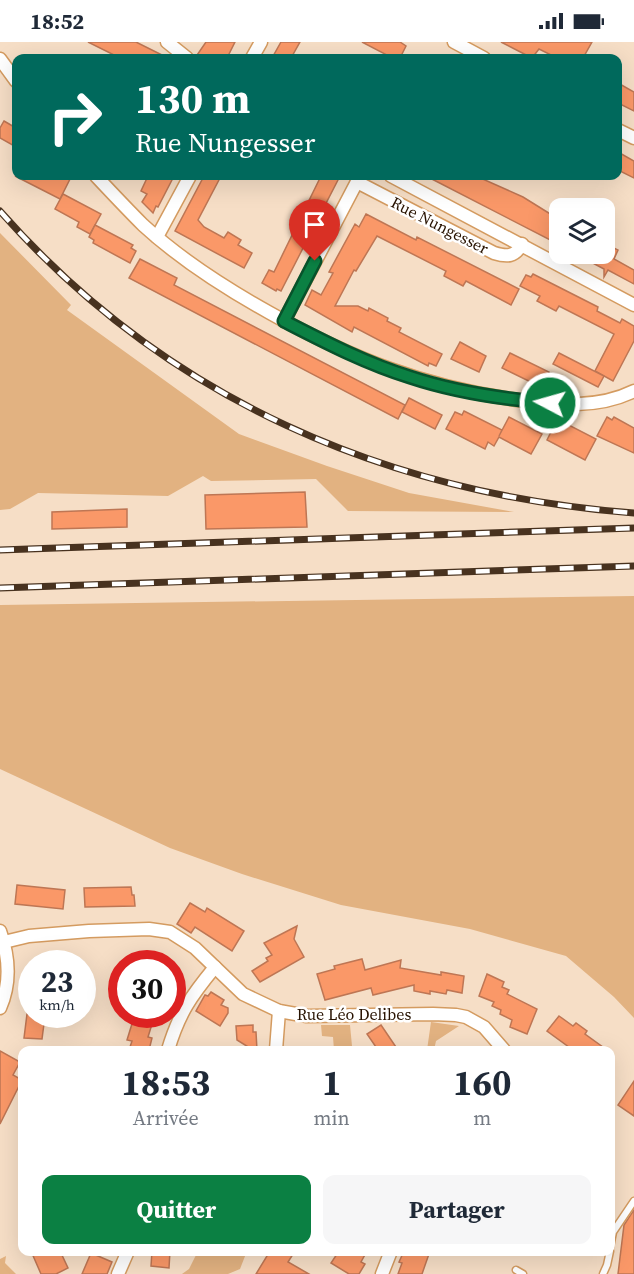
<!DOCTYPE html>
<html lang="fr">
<head>
<meta charset="utf-8">
<style>
  body { margin:0; font-family:"Source Serif 4",serif; background:#f6f6f7; color:#1f2937; height:100vh; display:flex; flex-direction:column; font-size:22px; white-space:nowrap }
  * { box-sizing:border-box; margin:0 }
  p { font-size:20px; color:#747a83 }
  .icon { flex:none; width:33px; height:33px; fill:none; stroke:currentColor; stroke-width:2; stroke-linecap:round; stroke-linejoin:round }
  .map { position:relative; flex:1; overflow:hidden }
  .sheet { position:absolute; left:18px; top:1004px; width:597px; height:210px; display:flex; flex-direction:column; background:#fff; border-radius:12px; box-shadow:0 6px 24px #0002 }
  .sheet>* { flex:none }
  .guide { position:absolute; left:12px; top:12px; width:610px; height:126px; border-radius:12px; box-shadow:0 6px 24px #0002; background:#00695c; color:#fff; overflow:hidden }
  .fabs { position:absolute; left:549px; top:156px; display:grid; gap:12px }
  .fabs a { display:grid; place-items:center; width:66px; height:66px; border-radius:12px; background:#fff; box-shadow:0 6px 24px #0002; font-size:30px }
  .speed { position:absolute; left:18px; top:908px; display:flex; gap:12px; font-size:30px; font-weight:700; text-align:center }
  .speed>* { display:grid; place-content:center; width:78px; height:78px; border-radius:50%; background:#fff; box-shadow:0 6px 24px #0002; line-height:1 }
  .speed small { font-size:15px; font-weight:400 }
  .speed .limit { border:9px solid #d22; background:#fff; color:#111 }
  .pin { position:absolute; display:grid; place-items:center; width:51px; height:51px; color:#fff; margin:-62px -26px; border-radius:50% 50% 50% 0; rotate:-45deg; box-shadow:0 0 6px #0007 }
  .pin .icon { rotate:45deg }
  .me { position:absolute; width:66px; margin:-33px; rotate:276deg; stroke-linejoin:round; filter:drop-shadow(0 0 4px #0008) }
  .turn { display:flex; align-items:center; gap:21px; height:126px; padding:0 24px; font-size:27px }
  .turn .icon { width:78px; height:78px; stroke-width:2.5 }
  .turn b { display:block; font-size:42px; line-height:51px }
  .eta { display:flex; justify-content:space-evenly; align-items:center; height:102px; text-align:center }
  .eta b { font-size:36px; font-weight:700; line-height:42px }
  .cta { display:flex; gap:12px; margin-top:auto; padding:12px 24px }
  .cta a { flex:1; height:69px; border-radius:12px; background:#0b8043; color:#fff; font-size:24px; font-weight:700; line-height:69px; text-align:center }
  .cta a+a { background:#f6f6f7; color:#1f2937 }
  .status { display:flex; justify-content:space-between; align-items:center; height:42px; padding:0 30px; background:#fff; direction:ltr }
  .status svg { height:16px; fill:currentColor }
  .map>svg:first-child { display:block }
</style>
</head>
<body>
<div class="status"><b>18:52</b><svg viewBox="0 0 49 12"><path d="M0 12V9h3v3zM5 12V6h3v6zM10 12V3h3v9zM15 12V0h3v12zM26 1h20v11H26zM47 4h2v5h-2z"/></svg></div>
<div class="map">
<svg width="634" height="1232" viewBox="0 0 634 1232">
  <rect width="100%" height="100%" fill="#f6dec6"/>
  <!-- green -->
  <g fill="#e2b281">
    <path d="M0,191L71,263L67,268L239,392L327,424L409,451L514,470L348,469L316,437L211,439L203,434L168,454L38,451L10,467L0,468Z"/>
    <path d="M634,554V976L614,955L566,914L470,887L341,863L242,832L170,806L0,727V563Z"/>
    <path d="M431,980L459,984L436,999L434,1008H427Z"/>
    <path d="M321,983H350L352,1004L355,1008H334L333,995L322,994Z"/>
    <path d="M198,1209H247L240,1227L228,1232H182L189,1227Z"/>
    <path d="M6,1214L5,1221L16,1232H0V1217Z"/>
  </g>
  <!-- building -->
  <g fill="#fa9868" stroke="#be7654" stroke-width="1.5">
    <path d="M88,0H136L168,16H120Z"/>
    <path d="M206,0H235L227,16H195Z"/>
    <path d="M281,0H300L291,16H272Z"/>
    <path d="M362,0H400L406,4L400,16H386L387,13Z"/>
    <path d="M501,0H592L583,16H557L539,7L532,16Z"/>
    <path d="M618,41L634,50V69L618,61Z"/>
    <path d="M4,79L16,86V105L0,96V86Z"/>
    <path d="M618,110L634,119V136L618,128Z"/>
    <path d="M15,134H64L70,137L60,157Z"/>
    <path d="M148,134H174L158,165L156,164L153,171L142,160L147,152L141,149Z"/>
    <path d="M204,134H221L198,178L204,185L224,196L228,190L241,198L238,203L252,211L244,226L175,189Z"/>
    <path d="M321,134H340L281,249L277,247L276,249L262,241L269,228L274,230Z"/>
    <path d="M426,134H476L523,155L560,178V203Z"/>
    <path d="M63,152L101,172L90,192L77,185L79,180L55,167Z"/>
    <path d="M366,172L416,198L417,195L519,247L511,263L466,239L463,244L444,234L446,229L377,194L356,229L354,228L335,264H358L368,269L369,266L388,276L387,279L401,286L399,290L442,312L436,324L429,321L428,324L354,285L352,290L305,263L312,248L321,253L333,231L329,230L355,182L359,185Z"/>
    <path d="M95,183L133,203L131,206L136,209L130,221L93,201L94,198L89,195Z"/>
    <path d="M604,201L618,208L614,217L634,228V242L608,228L604,235V227L576,212H604Z"/>
    <path d="M140,217L177,236L174,243L405,363L398,377L129,236Z"/>
    <path d="M533,232L598,265L597,269L620,281L622,277L634,284V299L613,339L595,329L614,292L559,264L556,269L537,259L540,254L520,244L526,233L531,235Z"/>
    <path d="M460,300L486,314L479,330L451,317Z"/>
    <path d="M510,311L549,330L541,345L502,326Z"/>
    <path d="M559,311L604,334L598,345L553,322Z"/>
    <path d="M409,356L442,373L435,387L402,370Z"/>
    <path d="M464,369L502,388L499,394L509,375L542,392L531,412L499,395L494,404L488,400L485,407L446,387L455,370L462,373Z"/>
    <path d="M607,375L612,378L614,375L634,386V411L597,394Z"/>
    <path d="M556,380L562,383L563,380L596,397L585,418L547,398Z"/>
    <path d="M305,450L307,485L206,487L205,453Z"/>
    <path d="M127,467V485L52,487V470Z"/>
    <path d="M17,843L65,848L63,867L15,862Z"/>
    <path d="M131,845L132,853H134L135,864L85,865L84,846Z"/>
    <path d="M190,861L205,870L207,866L244,889L232,909L195,885L191,891L177,882Z"/>
    <path d="M297,884L294,897L304,915L260,940L252,929L268,919L266,916L272,913L264,901Z"/>
    <path d="M362,917L365,928L401,918L400,926L441,933V930L464,934L462,951L447,948L446,952L430,949V952L414,949V943L373,953L371,946L325,958L317,932L335,927L334,924Z"/>
    <path d="M487,932L504,940L502,945L509,948L507,952L537,967L527,992L510,985L512,978L500,972L501,968L492,964L494,960L479,954Z"/>
    <path d="M211,950L224,958L221,963L228,966V971L220,984L196,969L205,953L208,954Z"/>
    <path d="M27,972L45,974L42,997L24,996Z"/>
    <path d="M135,972H158L152,982L148,995L152,996L149,1008H129L132,999L127,998Z"/>
    <path d="M559,974L573,984L576,981L587,989L585,992L607,1008H573L547,989Z"/>
    <path d="M253,983V990H256L257,1008H253L237,998L236,984Z"/>
    <path d="M381,983L398,1008H378L367,992Z"/>
    <path d="M0,1009L20,1020L13,1033L22,1038L0,1082Z"/>
    <path d="M634,1039V1074L618,1063Z"/>
    <path d="M634,1168V1232H618L624,1183Z"/>
    <path d="M31,1209H60L68,1226L56,1232H41Z"/>
    <path d="M152,1209H170L169,1226L151,1224Z"/>
    <path d="M270,1209H295L288,1220L309,1232H256Z"/>
    <path d="M339,1209H367L361,1220L365,1222L359,1232H349L331,1221Z"/>
    <path d="M404,1209H430L422,1232H398L402,1221L399,1220Z"/>
    <path d="M91,1211L112,1220L107,1232H82Z"/>
  </g>
  <g fill="none" stroke-linecap="round" stroke-linejoin="round">
    <!-- lane casing -->
    <g stroke="#d49b60" stroke-width="9">
      <g id="lane">
        <path d="M610,1205L613,1190L634,1159"/>
        <path d="M516,1228L523,1232"/>
        <path d="M603,1232L607,1223L610,1209"/>
      </g>
    </g>
    <!-- street casing -->
    <g stroke="#d49b60" stroke-width="15">
      <g id="street">
        <path d="M167,0L187,16"/>
        <path d="M454,0L484,16"/>
        <path d="M252,16L261,0"/>
        <path d="M0,17L16,39"/>
        <path d="M618,88L634,96"/>
        <path d="M96,134C111,150 127,167 143,183C181,218 225,246 270,271C350,316 426,346 518,358C556,363 598,367 634,349"/>
        <path d="M391,134L634,263"/>
        <path d="M357,140L494,211C507,215 515,215 522,202"/>
        <path d="M157,195L190,134"/>
        <path d="M284,279L360,134"/>
        <path d="M0,889C9,914 11,941 0,966"/>
        <path d="M4,900L29,894L89,889L149,887L170,890L195,906L243,952L279,969L307,974L433,972L456,973L466,975L484,985L504,1008"/>
        <path d="M168,1008C179,971 191,954 215,925"/>
        <path d="M276,1008L279,969"/>
        <path d="M118,1232L128,1209"/>
        <path d="M382,1232L391,1209"/>
      </g>
    </g>
    <!-- lane -->
    <use href="#lane" stroke="#fff" stroke-width="6"/>
    <!-- street -->
    <use href="#street" stroke="#fff" stroke-width="12"/>
    <!-- rail casing -->
    <g stroke="#48321f" stroke-width="7">
      <g id="rail">
        <path d="M0,169C166,357 386,452 634,471"/>
        <path d="M0,508L634,486"/>
        <path d="M0,546L634,524"/>
      </g>
    </g>
    <!-- rail -->
    <use href="#rail" stroke="#fff" stroke-width="4.5" stroke-dasharray="14" stroke-linecap="butt"/>
  </g>
  <g fill="none" stroke-linecap="round" stroke-linejoin="round">
    <!-- route casing -->
    <g stroke="#07532c" stroke-width="15">
      <path id="route" d="M315,219L284,279C325,300 365,321 410,335C455,350 502,357 550,361"/>
    </g>
    <!-- route -->
    <use href="#route" stroke="#0b8043" stroke-width="10"/>
  </g>
  <g text-anchor="middle" stroke-width="5" stroke-linejoin="round" paint-order="stroke">
    <!-- street labels -->
    <g font-size="16" fill="#271200" stroke="#fff">
      <text transform="translate(440 183) rotate(27)" y="6">Rue Nungesser</text>
      <text x="354" y="978">Rue Léo Delibes</text>
    </g>
  </g>
</svg>
<div class="fabs">
<a><svg class="icon" aria-label="layers" viewBox="0 0 24 24"><path d="M12 4l9 5-9 5-9-5zM3 14l9 5 9-5"/></svg></a>
</div>
<div class="speed"><div>23<small>km/h</small></div><div class="limit">30</div></div>
<div class="pin" style="left:315px;top:219px;background:#d93025"><svg class="icon" aria-label="arrive" viewBox="0 0 24 24"><path d="M6 21V4h12l-3 4 3 4H6"/></svg></div>
<svg class="me" style="left:550px;top:361px" viewBox="-20 -20 40 40"><circle r="17" fill="#0b8043" stroke="#fff" stroke-width="3"/><path d="M0-11L8 9 0 5-8 9z" fill="#fff"/></svg>
<div class="guide">
<div class="turn"><svg class="icon" aria-label="right" viewBox="0 0 24 24"><path d="M7 20v-9h11M14 6l5 5-5 5"/></svg><div><b>130 m</b>Rue Nungesser</div></div>
</div>
<section class="sheet">
<div class="eta">
<div><b>18:53</b><p>Arrivée</p></div>
<div><b>1</b><p>min</p></div>
<div><b>160</b><p>m</p></div>
</div>
<div class="cta"><a>Quitter</a><a>Partager</a></div>
</section>
</div>
</body>
</html>
